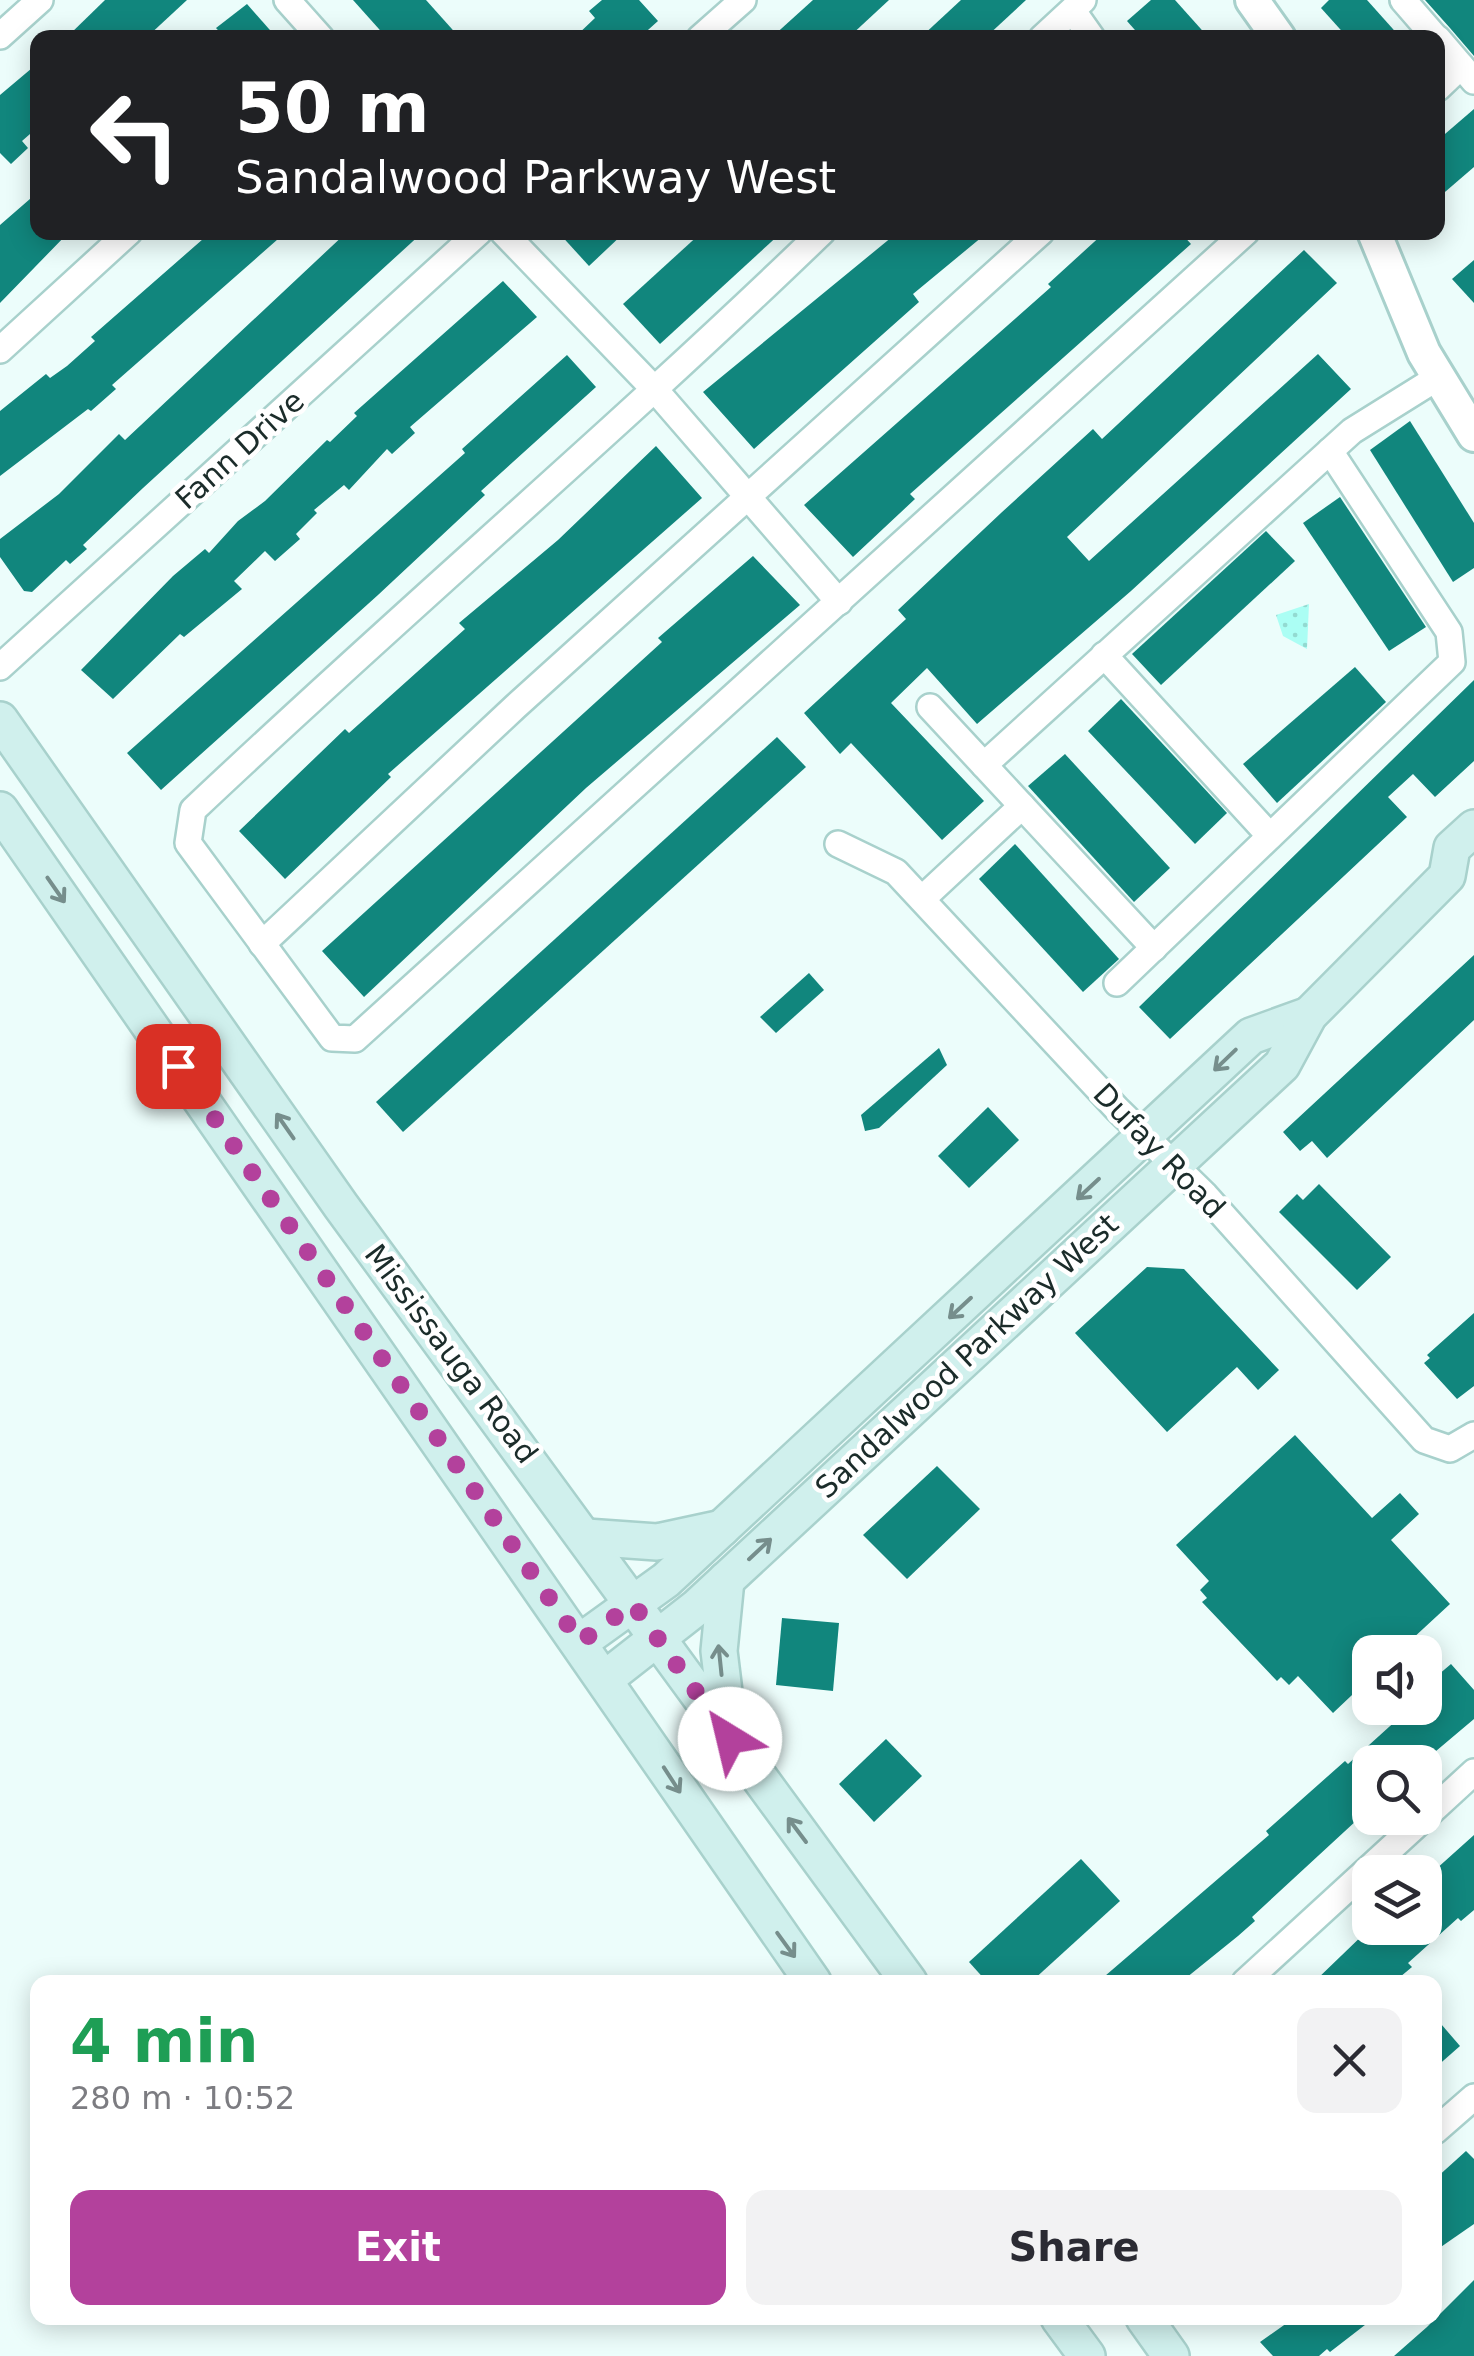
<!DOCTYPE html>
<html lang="en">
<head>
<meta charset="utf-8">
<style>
  body { margin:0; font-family:"DejaVu Sans",sans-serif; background:#f2f2f3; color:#2b2b33; height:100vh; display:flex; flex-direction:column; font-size:38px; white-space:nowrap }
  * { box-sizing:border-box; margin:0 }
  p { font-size:32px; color:#7c7c81 }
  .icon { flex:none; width:55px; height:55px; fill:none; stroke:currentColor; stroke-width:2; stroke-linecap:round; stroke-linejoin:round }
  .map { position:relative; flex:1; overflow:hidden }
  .sheet { position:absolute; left:30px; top:1975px; width:1412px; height:350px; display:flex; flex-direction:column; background:#fff; border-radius:20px; box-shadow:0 5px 25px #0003 }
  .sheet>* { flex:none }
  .top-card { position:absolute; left:30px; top:30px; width:1415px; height:210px; border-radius:20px; box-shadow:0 5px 25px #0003; background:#202124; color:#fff; overflow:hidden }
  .fabs { position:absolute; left:1352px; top:1635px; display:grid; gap:20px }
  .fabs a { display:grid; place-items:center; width:90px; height:90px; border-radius:20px; background:#fff; box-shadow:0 5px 25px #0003; font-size:50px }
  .pin { position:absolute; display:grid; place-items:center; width:85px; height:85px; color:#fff; margin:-42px; border-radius:20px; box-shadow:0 5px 15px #0006 }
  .me { position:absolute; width:110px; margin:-55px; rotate:324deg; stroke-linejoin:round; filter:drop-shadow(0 0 8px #0008) }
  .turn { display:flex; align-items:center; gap:35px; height:210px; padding:0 40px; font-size:45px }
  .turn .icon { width:130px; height:130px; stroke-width:2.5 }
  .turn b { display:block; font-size:70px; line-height:85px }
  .round { display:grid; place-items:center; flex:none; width:105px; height:105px; border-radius:20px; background:#f2f2f3 }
  .headline { display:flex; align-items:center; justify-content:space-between; height:170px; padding:0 40px }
  h1 { font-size:60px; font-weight:600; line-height:75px; color:#1e9e55 }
  .cta { display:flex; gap:20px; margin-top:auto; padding:20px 40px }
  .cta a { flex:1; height:115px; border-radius:20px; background:#b3419c; color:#fff; font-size:40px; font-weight:600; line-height:115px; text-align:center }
  .cta a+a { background:#f2f2f3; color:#2b2b33 }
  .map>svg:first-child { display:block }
</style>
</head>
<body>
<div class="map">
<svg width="1474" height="2356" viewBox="0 0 1474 2356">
  <defs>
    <pattern id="grass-dots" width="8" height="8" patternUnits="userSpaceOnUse" patternTransform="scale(2.5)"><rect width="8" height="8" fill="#abfef4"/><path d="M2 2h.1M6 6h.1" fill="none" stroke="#93dad1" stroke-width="1.8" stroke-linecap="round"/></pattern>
  </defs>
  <rect width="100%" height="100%" fill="#ecfdfb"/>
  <!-- grass -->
  <path fill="url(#grass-dots)" d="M1309,604L1307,649L1283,636L1276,615Z"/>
  <!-- building -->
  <g fill="#11867d">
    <path d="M105,0H187L146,38H66Z"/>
    <path d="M353,0H426L460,38H387Z"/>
    <path d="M602,0H639L658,21L639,38H574L595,18L589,11Z"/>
    <path d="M813,0H889L848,38H771Z"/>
    <path d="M961,0H1026L985,38H920Z"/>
    <path d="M1151,0H1175L1209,38H1142L1127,21Z"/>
    <path d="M1329,0H1367L1401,38H1348L1321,8Z"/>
    <path d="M1425,0H1474V56L1450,28Z"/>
    <path d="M247,4L277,38H225L216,28Z"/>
    <path d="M38,63V127L22,141L28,148L11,164L0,153V95Z"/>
    <path d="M1474,109V167L1438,198V140Z"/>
    <path d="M38,192V232H69L0,303V225Z"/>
    <path d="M211,232H286L112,385L116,389L91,411L88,409L0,476V411L46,374L50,378L67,366L95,341L91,337Z"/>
    <path d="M347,232H423L143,488L83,545L87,549L70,564L66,560L32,592L24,591L0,557V539L59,494L119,434L125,440Z"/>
    <path d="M558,232H625L589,266Z"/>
    <path d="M702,232H782L660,344L623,304Z"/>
    <path d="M898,232H988L913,294L919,302L754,449L703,392Z"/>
    <path d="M1105,232H1180L1191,244L910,494L915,499L853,557L804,505L1051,287L1048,284Z"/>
    <path d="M1304,250L1337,283L1067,537L1089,561L1318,354L1351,389L1131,591L977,724L927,668L891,703L984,801L942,840L851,743L840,754L804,713L906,619L898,610L1001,513L1093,429L1102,439Z"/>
    <path d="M1474,260V303L1452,279Z"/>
    <path d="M503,281L537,317L410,427L415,433L392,454L387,449L349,490L344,485L314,510L317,513L296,534L300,539L275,561L265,551L234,581L242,589L184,637L180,634L113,699L81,670L173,576L205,549L209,553L238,521L265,501L327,440L330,442L357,416L354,413Z"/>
    <path d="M567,355L596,387L481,491L485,495L378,595L161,790L127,753L465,453L462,449Z"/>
    <path d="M1410,421L1474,523V568L1453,582L1370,450Z"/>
    <path d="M656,446L702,498L388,774L391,777L285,879L239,831L345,729L349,733L465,629L459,623L558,540Z"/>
    <path d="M1340,497L1426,627L1389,651L1303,523Z"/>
    <path d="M1266,531L1295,561L1161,685L1132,654Z"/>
    <path d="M753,556L800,605L586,788L364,997L322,951L662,642L658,638Z"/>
    <path d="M1355,667L1386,702L1277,803L1243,764Z"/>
    <path d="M1474,680V761L1435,797L1413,774L1388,797L1407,817L1170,1039L1139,1007Z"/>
    <path d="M1121,699L1227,813L1195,844L1088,731Z"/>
    <path d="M777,737L806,767L403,1132L376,1102Z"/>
    <path d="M1065,754L1170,868L1134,902L1028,786Z"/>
    <path d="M1015,844L1119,959L1083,992L979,879Z"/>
    <path d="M1474,955V1020L1327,1158L1312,1141L1300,1151L1283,1132Z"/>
    <path d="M809,973L824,990L776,1033L760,1017Z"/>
    <path d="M939,1048L947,1065L879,1128L865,1131L861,1115Z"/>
    <path d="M988,1107L1019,1140L969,1188L938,1156Z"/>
    <path d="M1319,1184L1391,1257L1357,1290L1279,1212L1297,1194L1303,1200Z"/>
    <path d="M1147,1267L1184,1269L1279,1370L1258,1390L1237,1367L1167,1432L1075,1333Z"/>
    <path d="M1474,1313V1386L1457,1399L1424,1363L1430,1358L1427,1355Z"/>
    <path d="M1295,1435L1372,1518L1400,1493L1419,1514L1391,1540L1450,1604L1398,1652H1370V1678L1333,1713L1298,1676L1289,1685L1281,1677L1277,1681L1202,1602L1207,1598L1200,1590L1209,1581L1176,1545Z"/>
    <path d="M937,1466L980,1509L907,1579L863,1535Z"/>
    <path d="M782,1618L839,1623L833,1691L776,1685Z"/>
    <path d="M1451,1664L1474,1690V1719L1423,1762H1370V1808L1252,1917L1255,1921L1238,1936L1181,1982H1098L1269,1835L1266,1831L1345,1761L1348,1764L1410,1708H1425V1686Z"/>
    <path d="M886,1739L922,1776L874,1822L839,1784Z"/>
    <path d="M1474,1835V1910L1461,1921L1458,1918L1408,1963L1412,1967L1394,1982H1314L1370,1928H1425V1879Z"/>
    <path d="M1081,1859L1120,1901L1031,1982H987L969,1962Z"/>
    <path d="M1435,2017L1460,2046L1435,2068Z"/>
    <path d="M1466,2151L1474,2159V2224L1435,2251V2179Z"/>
    <path d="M1474,2280V2356H1394L1427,2327Z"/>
    <path d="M1294,2318H1374L1330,2352L1327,2349L1319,2356H1273L1260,2342Z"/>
  </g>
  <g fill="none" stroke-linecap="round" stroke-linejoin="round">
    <!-- minor casing -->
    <g stroke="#a8d1cc" stroke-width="30">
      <g id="minor">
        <path d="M287,0L321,38"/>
        <path d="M1403,0L1436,38"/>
        <path d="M1073,11L1092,38"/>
        <path d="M0,36L40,0"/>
        <path d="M700,38L743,0"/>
        <path d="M1042,38L1083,0"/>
        <path d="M1438,39L1474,81"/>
        <path d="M1438,88L1461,66"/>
        <path d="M503,232L657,392L839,602"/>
        <path d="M822,232C617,430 400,614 193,810L188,843L332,1038L355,1039L1246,232"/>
        <path d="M0,350L129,232"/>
        <path d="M1104,655L1270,836"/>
        <path d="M0,667L479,232"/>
        <path d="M930,707L1154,948"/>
        <path d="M984,765L1352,431L1437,378"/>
        <path d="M838,844L896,872L1117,1109L1205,1195L1424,1440L1450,1449L1474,1435"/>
        <path d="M922,899L1022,806"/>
        <path d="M262,944L515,707L1041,232"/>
        <path d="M1117,983L1452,662L1449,632L1330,451"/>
        <path d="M1425,1817L1474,1772"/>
        <path d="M1245,1982L1424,1818"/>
        <path d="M1435,2131L1474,2097"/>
      </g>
    </g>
    <!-- tertiary casing -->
    <g stroke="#a8d1cc" stroke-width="38">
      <g id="tertiary">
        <path d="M1252,0L1279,38"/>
        <path d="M1374,232L1424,353L1474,435"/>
      </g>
    </g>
    <!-- secondary casing -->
    <g stroke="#a8d1cc" stroke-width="40">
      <g id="secondary">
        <path d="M0,720L341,1206L909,1982"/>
        <path d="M0,810L813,1982"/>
        <path d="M586,1537L657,1542L722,1528"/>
        <path d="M726,1580L719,1651L729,1733"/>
        <path d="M580,1642L666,1580L1251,1036L1309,1015"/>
        <path d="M605,1679L697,1607L1282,1065L1309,1015L1447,876L1452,848L1474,828"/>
        <path d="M1059,2318L1087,2356"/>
        <path d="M1144,2318L1171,2356"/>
      </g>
    </g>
    <!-- minor -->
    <use href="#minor" stroke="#fff" stroke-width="25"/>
    <!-- tertiary -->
    <use href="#tertiary" stroke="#fff" stroke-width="32"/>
    <!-- secondary -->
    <use href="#secondary" stroke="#d0f0ed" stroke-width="35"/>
  </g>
  <!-- one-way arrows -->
  <defs><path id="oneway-shaft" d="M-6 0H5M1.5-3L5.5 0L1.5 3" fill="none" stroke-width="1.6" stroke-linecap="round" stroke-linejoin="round" transform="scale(2.5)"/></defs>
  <g stroke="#768e8c">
    <use href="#oneway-shaft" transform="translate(56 890) rotate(55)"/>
    <use href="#oneway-shaft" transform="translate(1225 1060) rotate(136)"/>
    <use href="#oneway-shaft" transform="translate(285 1126) rotate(-125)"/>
    <use href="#oneway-shaft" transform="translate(1088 1189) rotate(137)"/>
    <use href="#oneway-shaft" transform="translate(960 1308) rotate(137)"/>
    <use href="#oneway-shaft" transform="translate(760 1549) rotate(-43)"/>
    <use href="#oneway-shaft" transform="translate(720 1660) rotate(-96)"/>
    <use href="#oneway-shaft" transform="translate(672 1780) rotate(57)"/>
    <use href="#oneway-shaft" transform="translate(797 1830) rotate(-127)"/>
    <use href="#oneway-shaft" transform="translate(786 1945) rotate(54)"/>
  </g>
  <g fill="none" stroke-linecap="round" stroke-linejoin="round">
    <!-- route -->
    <path stroke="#b3419c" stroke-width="18" stroke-dasharray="0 32.4" d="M178,1066L580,1642L633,1604L730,1739"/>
  </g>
  <g text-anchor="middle" stroke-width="9" stroke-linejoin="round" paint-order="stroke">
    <!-- street labels -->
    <g font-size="30" fill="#1b2c2a" stroke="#fff">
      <text transform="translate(240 450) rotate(-42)" y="10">Fann Drive</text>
      <text transform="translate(1159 1151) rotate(46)" y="10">Dufay Road</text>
      <text transform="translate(451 1354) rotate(53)" y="10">Mississauga Road</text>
      <text transform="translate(967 1356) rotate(-43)" y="10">Sandalwood Parkway West</text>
    </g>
  </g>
</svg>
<div class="fabs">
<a><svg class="icon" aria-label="sound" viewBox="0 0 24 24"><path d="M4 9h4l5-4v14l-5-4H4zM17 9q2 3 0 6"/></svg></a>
<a><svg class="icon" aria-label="search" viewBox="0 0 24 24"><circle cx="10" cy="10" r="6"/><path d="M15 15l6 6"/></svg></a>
<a><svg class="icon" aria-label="layers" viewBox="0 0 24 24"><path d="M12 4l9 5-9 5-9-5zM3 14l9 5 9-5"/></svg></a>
</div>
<div class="pin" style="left:178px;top:1066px;background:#d93025"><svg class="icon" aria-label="arrive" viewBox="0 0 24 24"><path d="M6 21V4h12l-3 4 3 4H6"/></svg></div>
<svg class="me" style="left:730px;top:1739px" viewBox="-20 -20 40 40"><circle r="19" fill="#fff"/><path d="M0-13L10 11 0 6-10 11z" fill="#b3419c"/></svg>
<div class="top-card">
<div class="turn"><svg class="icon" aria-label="left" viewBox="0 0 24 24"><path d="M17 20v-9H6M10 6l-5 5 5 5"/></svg><div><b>50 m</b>Sandalwood Parkway West</div></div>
</div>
<section class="sheet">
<div class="headline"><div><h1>4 min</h1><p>280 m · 10:52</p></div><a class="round"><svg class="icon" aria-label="close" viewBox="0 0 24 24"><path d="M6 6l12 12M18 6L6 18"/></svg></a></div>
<div class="cta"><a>Exit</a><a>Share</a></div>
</section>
</div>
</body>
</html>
